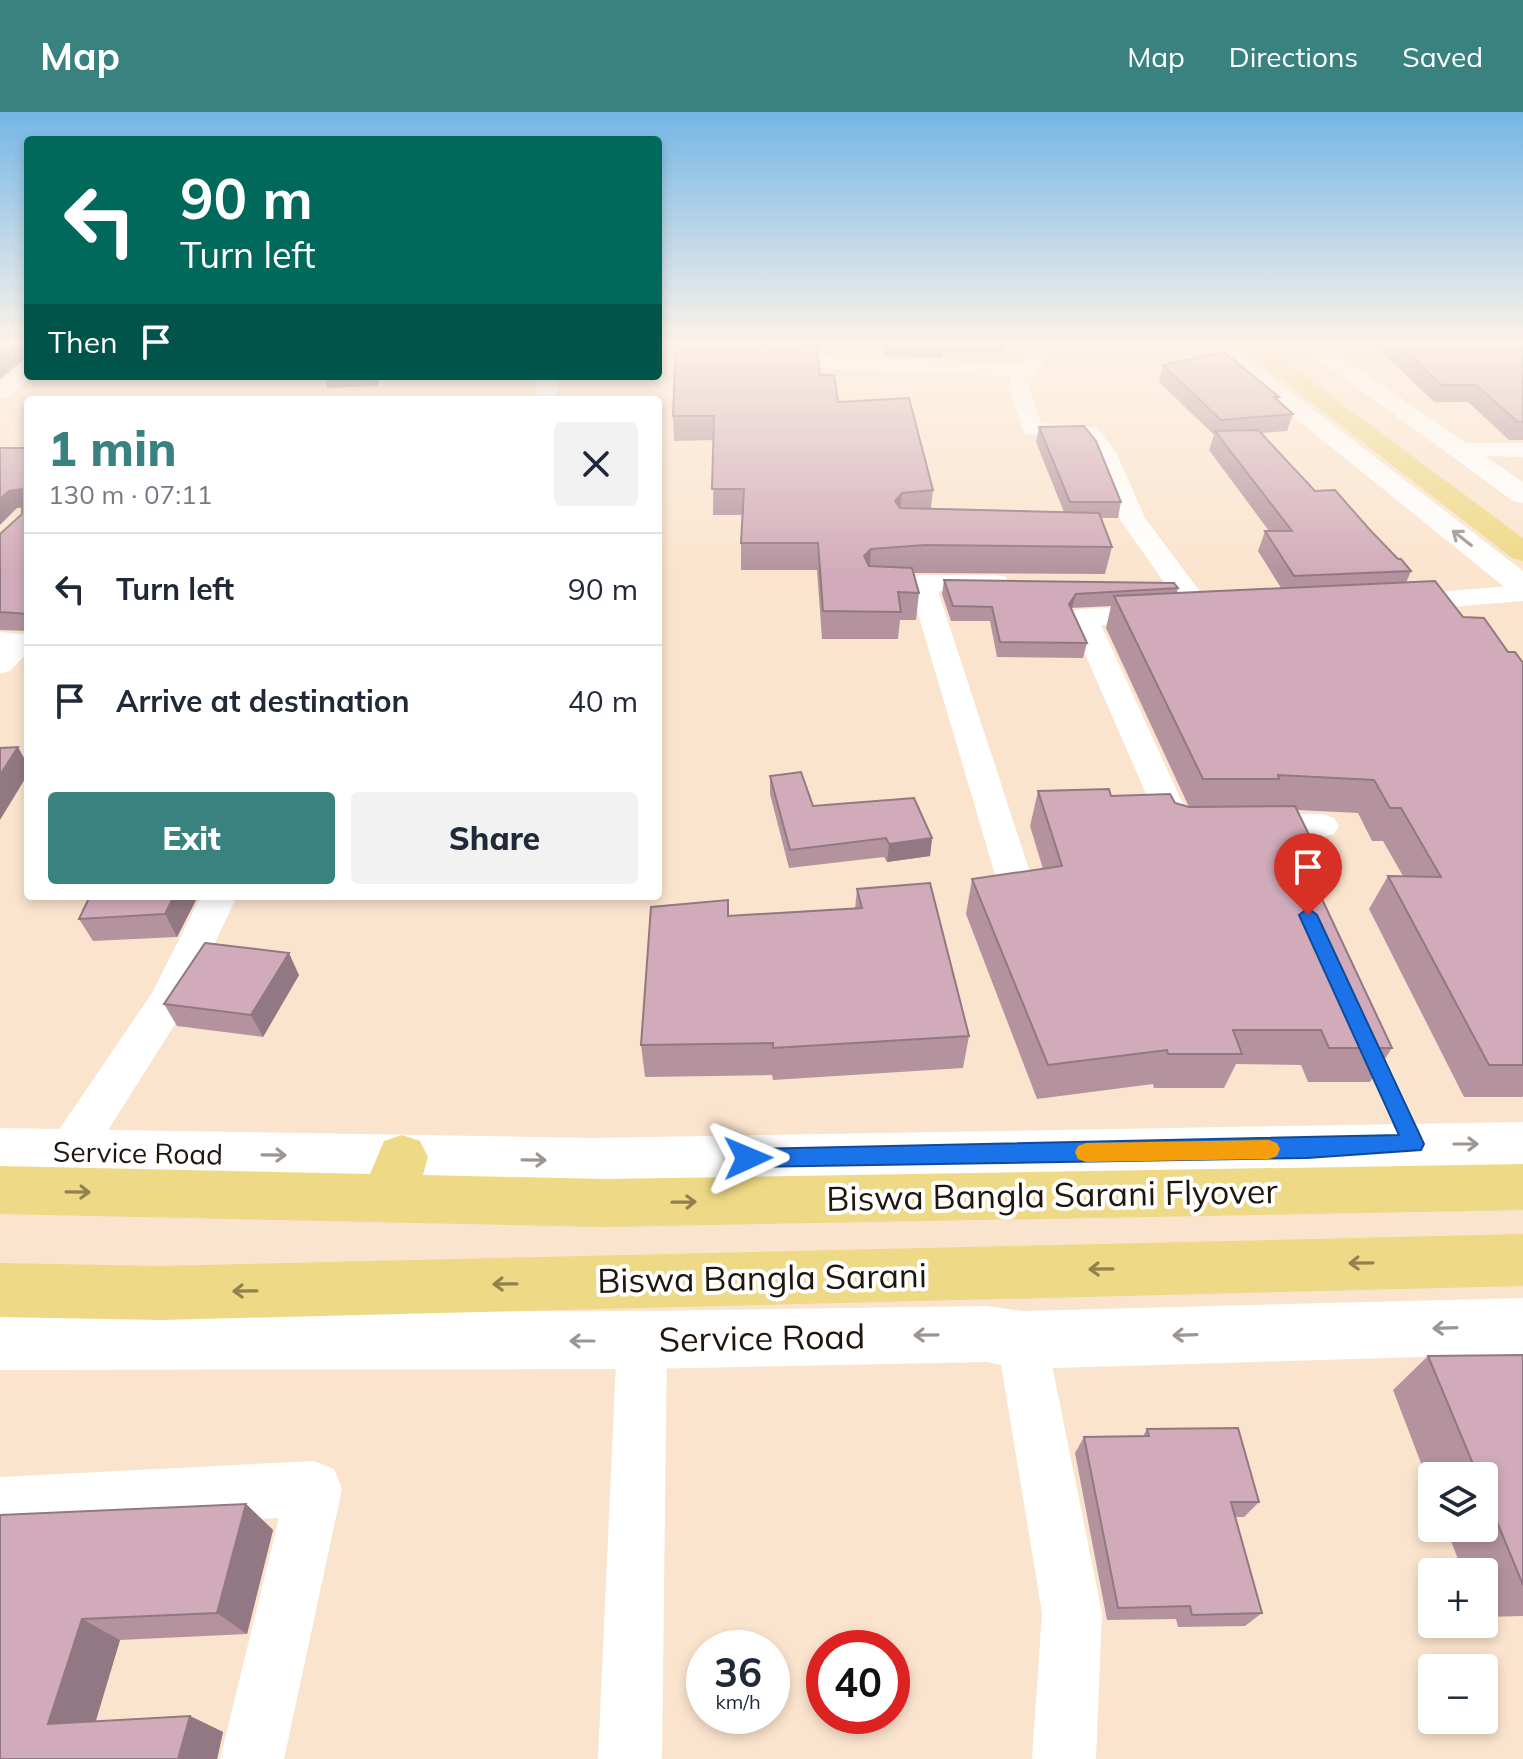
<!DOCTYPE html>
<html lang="en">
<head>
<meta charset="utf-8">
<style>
  body { margin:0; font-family:Mulish,sans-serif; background:#f2f2f3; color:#1f2937; height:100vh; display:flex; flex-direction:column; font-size:30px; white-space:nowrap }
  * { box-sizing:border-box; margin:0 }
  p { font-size:26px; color:#747a83 }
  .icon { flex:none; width:44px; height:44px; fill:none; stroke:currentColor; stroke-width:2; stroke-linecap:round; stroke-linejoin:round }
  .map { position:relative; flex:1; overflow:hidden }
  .side { position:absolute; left:24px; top:284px; width:638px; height:504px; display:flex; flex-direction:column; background:#fff; border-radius:8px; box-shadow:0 4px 12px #0003 }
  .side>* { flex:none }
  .hud { position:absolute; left:24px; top:24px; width:638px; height:244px; border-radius:8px; box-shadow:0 4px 12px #0003; background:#00695c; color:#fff; overflow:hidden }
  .fabs { position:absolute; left:1418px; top:1350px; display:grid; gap:16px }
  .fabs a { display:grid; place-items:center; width:80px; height:80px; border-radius:8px; background:#fff; box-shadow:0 4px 12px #0003; font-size:40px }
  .speed { position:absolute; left:686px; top:1518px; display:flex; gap:16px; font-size:40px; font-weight:700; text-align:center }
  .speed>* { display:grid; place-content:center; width:104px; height:104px; border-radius:50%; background:#fff; box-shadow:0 4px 12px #0003; line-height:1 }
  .speed small { font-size:20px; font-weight:400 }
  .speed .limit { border:12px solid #d22; background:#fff; color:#111 }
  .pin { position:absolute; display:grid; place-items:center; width:68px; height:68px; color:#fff; margin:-82px -34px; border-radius:50% 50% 50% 0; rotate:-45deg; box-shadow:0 0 8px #0007 }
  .pin .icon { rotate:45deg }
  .me { position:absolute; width:88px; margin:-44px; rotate:89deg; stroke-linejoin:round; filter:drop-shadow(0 0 6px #0008) }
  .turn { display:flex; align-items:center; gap:28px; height:168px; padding:0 24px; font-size:36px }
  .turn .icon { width:104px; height:104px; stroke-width:2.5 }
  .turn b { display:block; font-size:56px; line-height:68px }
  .then { display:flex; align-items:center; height:76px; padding:0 24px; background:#0003; gap:16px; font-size:30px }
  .round { display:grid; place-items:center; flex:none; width:84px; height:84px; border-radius:8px; background:#f2f2f3 }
  .head { display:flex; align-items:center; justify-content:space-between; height:136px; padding:0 24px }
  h1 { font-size:48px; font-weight:800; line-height:60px; color:#3a8280 }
  .primary-button { display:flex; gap:16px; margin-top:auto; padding:16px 24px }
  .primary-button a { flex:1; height:92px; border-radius:8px; background:#3a8280; color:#fff; font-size:32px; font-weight:800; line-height:92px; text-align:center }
  .primary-button a+a { background:#f2f2f3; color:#1f2937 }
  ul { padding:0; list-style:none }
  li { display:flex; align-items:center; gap:24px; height:112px; padding:0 24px; border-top:2px solid #e0e1e3 }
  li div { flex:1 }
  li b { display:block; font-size:30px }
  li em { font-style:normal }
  header { display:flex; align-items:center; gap:48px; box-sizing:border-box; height:112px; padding:0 40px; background:#3a8280; color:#fff }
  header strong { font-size:38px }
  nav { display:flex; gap:44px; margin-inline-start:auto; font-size:28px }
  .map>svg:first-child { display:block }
</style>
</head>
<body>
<header>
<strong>Map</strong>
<nav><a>Map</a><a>Directions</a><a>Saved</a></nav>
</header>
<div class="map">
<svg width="1523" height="1647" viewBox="0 0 1523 1647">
  <rect width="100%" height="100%" fill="#fbe4ce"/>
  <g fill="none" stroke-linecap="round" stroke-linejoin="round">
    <!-- lane -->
    <path fill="#fff" fill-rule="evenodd" d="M1369,924L1377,927L1380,933L1425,1032L1421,1039L1413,1042L1405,1039L1401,1032L1358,933L1361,927Z"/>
    <!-- street -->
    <g fill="#fff" fill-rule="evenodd">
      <path d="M1036,231H1056L1028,273L1041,311L1097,315L1117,342L1145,406L1215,500L1211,506L1201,508L1101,513L1188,703L1205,707L1210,715L1205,723L1193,727L1164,723L1069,505L1073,499L1083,497L1180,493L1121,409L1095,343L1082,326L1024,322L1008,273L1012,264L808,256L798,250L808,244L1019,252Z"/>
      <path d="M28,249V264H31L9,285L0,287V271L21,251Z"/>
      <path d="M537,264H557V288H535Z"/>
      <path d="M1460,331H1523V345L1452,343L1449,338L1452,333Z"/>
      <path d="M922,463H996L1006,465L1009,471L1006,477L938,479L1035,776L1030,785L1017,789L1004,785L999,776L909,471L912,465Z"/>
      <path d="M1523,473V489L1400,499L1390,497L1386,491L1390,485L1400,483Z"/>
      <path d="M0,520L28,523V540L10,559L0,562Z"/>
      <path d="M1255,702H1322L1334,706L1339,714L1334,722C1308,729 1269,729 1243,722L1238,714L1243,706Z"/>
      <path d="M201,784H237L182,901L86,1053L70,1058L54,1053L48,1039L54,1025L152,881Z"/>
      <path d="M642,1203L660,1211L667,1228L662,1647H598L617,1228L624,1211Z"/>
      <path d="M1022,1203L1040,1211L1047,1228L1102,1501L1096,1647H1032L1042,1501L997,1228L1004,1211Z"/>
      <path d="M314,1349L334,1357L342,1377L284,1647H220L279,1406L0,1421V1365Z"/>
    </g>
    <!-- secondary -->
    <g fill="#fff" fill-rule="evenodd">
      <path d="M1202,231H1227L1523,459V483L1512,481Z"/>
      <path d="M1296,231H1321L1523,370V391L1513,389Z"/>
      <path d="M1523,1010V1054L592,1072L0,1060V1016L592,1026Z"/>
      <path d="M1523,1186V1242L1022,1257L987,1250L642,1257L0,1258V1200L642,1199L987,1194L1022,1199Z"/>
    </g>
    <!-- primary -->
    <g fill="#eed986" fill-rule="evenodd">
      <path d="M1235,231H1260L1523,426V449L1512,446Z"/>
      <path d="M402,1023L420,1029L428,1045L423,1063L606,1067L1523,1052V1098L606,1115L0,1102V1054L370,1062L384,1029Z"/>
      <path d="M1523,1122V1174L160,1208L0,1205V1151L160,1154Z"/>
    </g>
  </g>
  <!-- wall -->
  <g fill="#b4939f">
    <path d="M676,231H815V236L820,263L838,290L933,378L931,396L1064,400L1036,330L1039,315L1121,390L1118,406H1101L1112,435L1105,462L913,461L919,481L916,508H900L898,527H822L817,458H741V431L742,403H713L714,328L674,329L673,304Z"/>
    <path d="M884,231H1004L1003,240H943L942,246L884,244Z"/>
    <path d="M1373,231H1523V328H1509L1468,290H1434Z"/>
    <path d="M1163,253L1279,285L1277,289L1293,302L1287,319L1262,321L1315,379L1370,418L1411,459L1406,471L1463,505L1523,551V984L1522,985H1464L1369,797L1388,764H1403L1383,729H1372L1358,701L1297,698L1314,733L1306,751L1392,936L1370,970H1308L1301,953L1236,952L1224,976H1154L1153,972L1037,987L966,802L972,767L1043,757L1030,714L1038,679L1111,684L1175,691L1189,695L1106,516L1111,494L1072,496V497L1087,531L1083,546L997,545L990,509H951L942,482L944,468L1178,476L1177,481L1281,476L1258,439L1265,419H1269L1209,338L1214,323L1159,270Z"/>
    <path d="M325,264H380L377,274L327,276Z"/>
    <path d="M28,336V519L0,518V422L22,402V395L17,396Z"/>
    <path d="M770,664L813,694L932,726L930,744L887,750L884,745L789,756L770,682Z"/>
    <path d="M857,777L969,924L963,956L773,968L772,963L645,965L641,933L728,804L855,797Z"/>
    <path d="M90,784H198L177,825L93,829L79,807Z"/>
    <path d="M299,863L263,925L177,914L164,892Z"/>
    <path d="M1523,1243V1504L1484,1505V1460H1463L1446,1416H1484V1364H1432V1380L1393,1278L1428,1244Z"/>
    <path d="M1147,1317L1259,1390L1244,1405H1235L1262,1501L1245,1514L1178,1515L1176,1507L1107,1508L1075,1341L1084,1325L1143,1324Z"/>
    <path d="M246,1392L273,1418L247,1522L120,1528L96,1609L190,1604L223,1620L217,1647H0V1403Z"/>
  </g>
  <!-- shaded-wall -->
  <g fill="#927882">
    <path d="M20,231H28V244L0,267V246Z"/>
    <path d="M374,264H380L377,274Z"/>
    <path d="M22,377L28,394L17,396L0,413V387L9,379Z"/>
    <path d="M902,381L899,407L895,389Z"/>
    <path d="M871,437L869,464L864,444Z"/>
    <path d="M1076,482L1072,496L1066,506L1069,492Z"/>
    <path d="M18,635L28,653V662L0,708V663Z"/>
    <path d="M932,726L930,744L887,750L889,732Z"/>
    <path d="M174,784H198L177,825L165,802Z"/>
    <path d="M289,841L299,863L263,925L251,903Z"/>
    <path d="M246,1392L273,1418L247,1522L217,1501Z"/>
    <path d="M82,1507L120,1528L90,1627L48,1612Z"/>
    <path d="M190,1604L223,1620L217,1647H178Z"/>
  </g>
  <!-- building -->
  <g fill="#d1abb9" stroke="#927882" stroke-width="2">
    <path d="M0,231H20L0,246Z"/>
    <path d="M676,231H800L807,235L817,236L820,263H834L838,290L909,286L933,378L902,381L895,389L900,396L1099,401L1112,435L925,433L871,437L864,444L869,454L912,456L919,481L898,480L901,500L823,499L818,431H741L744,377H712L714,304H673Z"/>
    <path d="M885,231H943L944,235L885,232Z"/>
    <path d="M1397,231H1523V310H1518L1476,273H1441Z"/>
    <path d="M1224,240L1279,285H1274L1293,302L1221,308L1163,253Z"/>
    <path d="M1084,314L1096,329L1121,390H1070L1039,315Z"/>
    <path d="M1258,318L1315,379L1335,378L1370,418L1398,447H1401L1411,459L1294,464L1265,419H1292L1215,319Z"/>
    <path d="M0,336H28V502L0,500V422L22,402V377L9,379L0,387Z"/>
    <path d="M944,468L1174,471L1178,476L1076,482L1069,492L1087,531L1000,530L992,495L953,494Z"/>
    <path d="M1435,469L1463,505L1484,506L1508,540H1515L1523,551V953H1489L1388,764L1441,765L1401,696H1390L1374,668L1278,663L1279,667H1203L1114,484Z"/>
    <path d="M18,635L0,663V636Z"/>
    <path d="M801,660L813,694L914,686L932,726L889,732L886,726L790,738L770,664Z"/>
    <path d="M1109,677L1111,684L1170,682L1175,691L1189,695L1295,694L1314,733L1297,734L1392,936H1329L1321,918H1233L1242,942H1168L1167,938L1048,953L972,767L1062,754L1038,679Z"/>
    <path d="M930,771L969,924L773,936V931L641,933L651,795L728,788V804L862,796L857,777Z"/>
    <path d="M90,784H174L165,802L79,807Z"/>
    <path d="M205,831L289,841L251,903L164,892Z"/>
    <path d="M1523,1243V1473L1484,1378V1364H1478L1428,1244Z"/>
    <path d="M1238,1316L1259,1390H1231L1262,1501L1192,1503L1190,1494L1118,1496L1084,1325L1149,1324L1147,1317Z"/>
    <path d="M246,1392L217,1501L82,1507L48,1612L190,1604L178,1647H0V1403Z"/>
  </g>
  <!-- one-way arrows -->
  <defs><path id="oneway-shaft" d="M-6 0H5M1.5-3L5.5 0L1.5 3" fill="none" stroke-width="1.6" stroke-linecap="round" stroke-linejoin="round" transform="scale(2)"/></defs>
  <g stroke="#9b9692">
    <use href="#oneway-shaft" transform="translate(1462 426) rotate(-142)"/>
    <use href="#oneway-shaft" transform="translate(1466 1032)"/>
    <use href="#oneway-shaft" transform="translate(274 1043) rotate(1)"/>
    <use href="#oneway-shaft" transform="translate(534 1048) rotate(1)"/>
    <use href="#oneway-shaft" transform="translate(1445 1216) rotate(178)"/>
    <use href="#oneway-shaft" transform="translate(926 1223) rotate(179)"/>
    <use href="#oneway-shaft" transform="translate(1185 1223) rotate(178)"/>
    <use href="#oneway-shaft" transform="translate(582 1229) rotate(180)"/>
  </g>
  <g stroke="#91814f">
    <use href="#oneway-shaft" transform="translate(78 1080) rotate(1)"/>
    <use href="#oneway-shaft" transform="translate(684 1090) rotate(-1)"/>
    <use href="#oneway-shaft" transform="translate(1361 1151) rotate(179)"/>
    <use href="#oneway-shaft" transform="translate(1101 1157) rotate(179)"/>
    <use href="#oneway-shaft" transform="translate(505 1172) rotate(179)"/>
    <use href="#oneway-shaft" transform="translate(245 1179) rotate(179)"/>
  </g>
  <!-- sky -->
  <linearGradient id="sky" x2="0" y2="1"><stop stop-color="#74b6e6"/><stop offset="0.5" stop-color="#fdf3e9"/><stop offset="1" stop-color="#fdf3e9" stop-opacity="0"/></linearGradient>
  <rect width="1523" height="461" fill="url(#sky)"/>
  <!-- route -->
  <path fill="#1a73e8" stroke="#114b97" stroke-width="2" d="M1308,796L1317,803L1424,1032L1421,1038L1307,1046L748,1055L740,1053L737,1046L740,1039L748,1037L1399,1023L1299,803Z"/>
  <!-- slow -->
  <path fill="#f59e0b" d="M1269,1028L1277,1031L1280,1037L1277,1044L1269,1047L1086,1050L1078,1047L1075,1040L1078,1034L1086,1031Z"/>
  <g text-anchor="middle" stroke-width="8" stroke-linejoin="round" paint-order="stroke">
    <!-- street labels -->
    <g font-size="28" fill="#20160c" stroke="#fff">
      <text transform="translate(138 1041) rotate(1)" y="10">Service Road</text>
    </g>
    <!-- near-street labels -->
    <g font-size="34" fill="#20160c" stroke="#fff">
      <text transform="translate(1052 1083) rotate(-1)" y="12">Biswa Bangla Sarani Flyover</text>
      <text transform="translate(762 1166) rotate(-1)" y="12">Biswa Bangla Sarani</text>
      <text transform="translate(762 1226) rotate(-1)" y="12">Service Road</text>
    </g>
  </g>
</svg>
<div class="fabs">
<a><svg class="icon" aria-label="layers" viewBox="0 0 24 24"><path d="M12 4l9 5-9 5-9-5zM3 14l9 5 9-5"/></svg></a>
<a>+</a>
<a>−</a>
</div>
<div class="speed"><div>36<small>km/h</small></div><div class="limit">40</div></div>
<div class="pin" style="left:1308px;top:803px;background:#d93025"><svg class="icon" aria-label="arrive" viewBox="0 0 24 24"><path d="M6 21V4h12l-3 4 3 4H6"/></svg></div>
<svg class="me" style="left:748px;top:1046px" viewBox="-20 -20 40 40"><path d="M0-17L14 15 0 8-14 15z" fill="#1a73e8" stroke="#fff" stroke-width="4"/></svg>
<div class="hud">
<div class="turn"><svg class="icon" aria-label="left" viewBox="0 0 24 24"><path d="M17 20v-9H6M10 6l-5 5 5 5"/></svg><div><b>90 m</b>Turn left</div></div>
<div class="then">Then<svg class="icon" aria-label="arrive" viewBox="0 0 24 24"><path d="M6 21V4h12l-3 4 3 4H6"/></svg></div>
</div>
<section class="side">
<div class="head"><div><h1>1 min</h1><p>130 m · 07:11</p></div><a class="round"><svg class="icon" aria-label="close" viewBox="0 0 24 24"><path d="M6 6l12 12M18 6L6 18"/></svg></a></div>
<ul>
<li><svg class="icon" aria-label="left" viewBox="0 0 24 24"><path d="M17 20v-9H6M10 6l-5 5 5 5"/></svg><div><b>Turn left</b></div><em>90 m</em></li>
<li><svg class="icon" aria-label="arrive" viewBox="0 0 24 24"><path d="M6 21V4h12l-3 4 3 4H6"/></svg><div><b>Arrive at destination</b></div><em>40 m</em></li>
</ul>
<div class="primary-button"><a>Exit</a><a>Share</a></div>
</section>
</div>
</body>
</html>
